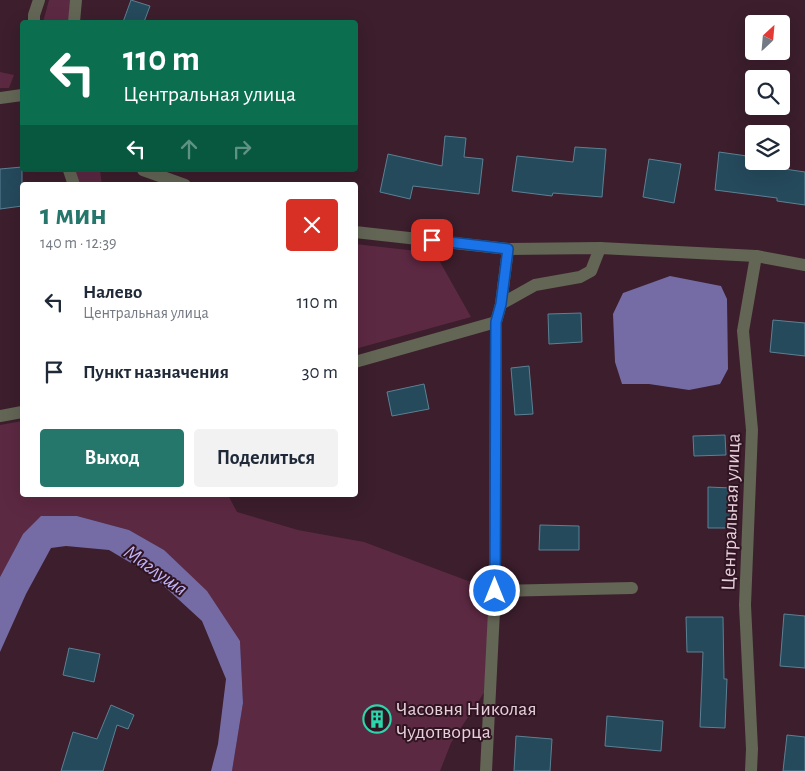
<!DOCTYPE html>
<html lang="ru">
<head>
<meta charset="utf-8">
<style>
  body { margin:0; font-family:"Alegreya Sans",sans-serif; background:#f2f2f3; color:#1f2937; height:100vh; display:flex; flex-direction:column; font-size:19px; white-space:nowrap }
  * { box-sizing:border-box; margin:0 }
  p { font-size:16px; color:#747a83 }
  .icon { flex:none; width:28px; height:28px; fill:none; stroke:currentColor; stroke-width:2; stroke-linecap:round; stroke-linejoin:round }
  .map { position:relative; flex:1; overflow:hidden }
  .panel { position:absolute; left:20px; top:182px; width:338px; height:315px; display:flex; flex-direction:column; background:#fff; border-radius:5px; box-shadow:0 5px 20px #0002 }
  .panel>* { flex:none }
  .top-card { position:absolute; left:20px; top:20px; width:338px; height:152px; border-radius:5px; box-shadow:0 5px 20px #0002; background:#0b6e4f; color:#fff; overflow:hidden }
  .needle { width:32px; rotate:26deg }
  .tools { position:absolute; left:745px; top:15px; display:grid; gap:10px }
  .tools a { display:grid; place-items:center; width:45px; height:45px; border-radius:5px; background:#fff; box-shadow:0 5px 20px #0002; font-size:25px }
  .pin { position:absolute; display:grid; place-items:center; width:42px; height:42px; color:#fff; margin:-21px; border-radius:10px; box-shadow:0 2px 8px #0006 }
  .me { position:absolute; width:55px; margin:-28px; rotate:0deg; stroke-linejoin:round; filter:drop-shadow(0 0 4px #0008) }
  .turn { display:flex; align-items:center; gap:18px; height:105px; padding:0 20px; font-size:22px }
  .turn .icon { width:65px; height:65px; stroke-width:2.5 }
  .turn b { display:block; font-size:35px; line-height:42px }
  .lanes { display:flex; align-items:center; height:48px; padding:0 20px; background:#0003; justify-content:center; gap:25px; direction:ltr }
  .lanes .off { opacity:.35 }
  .round { display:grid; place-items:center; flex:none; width:52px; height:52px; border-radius:5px; background:#f2f2f3 }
  .head { display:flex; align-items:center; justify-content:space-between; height:85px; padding:0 20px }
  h1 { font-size:30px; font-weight:700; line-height:38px; color:#25766b }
  .cta { display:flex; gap:10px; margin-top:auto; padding:10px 20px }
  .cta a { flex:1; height:58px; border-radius:5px; background:#25766b; color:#fff; font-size:20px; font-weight:700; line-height:58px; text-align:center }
  .cta a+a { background:#f2f2f3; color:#1f2937 }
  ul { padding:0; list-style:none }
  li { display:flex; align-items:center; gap:15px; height:70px; padding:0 20px }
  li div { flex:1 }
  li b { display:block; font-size:19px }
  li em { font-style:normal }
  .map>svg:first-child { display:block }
</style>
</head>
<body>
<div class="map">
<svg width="805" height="771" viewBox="0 0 805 771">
  <rect width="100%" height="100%" fill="#3c1e2c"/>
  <!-- green -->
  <g fill="#5c2942">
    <path d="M49,0H71L69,22H43Z"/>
    <path d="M0,72L14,75L9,88H0Z"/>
    <path d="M70,170H100L102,185H76Z"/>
    <path d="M355,244L435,253L471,317L355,349Z"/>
    <path d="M22,421V495H228L237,512L298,530L364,542L495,591L491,682L451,743L440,771H232L243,703L240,641L164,550L129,530L77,516L23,534L0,577V425Z"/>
  </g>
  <!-- water -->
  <g fill="#756ba5">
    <path d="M670,276L721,286L727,299L728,369L720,384L689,390L649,384H622L615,362L613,314L623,293Z"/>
    <path d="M41,516H77L129,530L164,550L207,591L240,641L243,703L232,771H211L218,744L226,679L202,621L153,576L109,550L66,546L51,548L26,594L0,652V577L23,534Z"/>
  </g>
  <!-- building -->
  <g fill="#254a5c" stroke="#5b8194">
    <path d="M131,0L150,6L144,22H123Z"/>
    <path d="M445,136L466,138L464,157L483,159L479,194L413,186L410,199L380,192L388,154L442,166Z"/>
    <path d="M575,147L606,149L602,197L553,193L552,196L512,191L517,156L573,162Z"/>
    <path d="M719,152L754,157V161H758L757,165L805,172V205L777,201V198L715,190Z"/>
    <path d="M649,159L681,164L674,203L643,197Z"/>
    <path d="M22,167V206L0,209V169Z"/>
    <path d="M581,313L582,342L549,344L548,314Z"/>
    <path d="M773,320L805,323V356L770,352Z"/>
    <path d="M529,366L533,414L515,415L511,368Z"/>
    <path d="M424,384L429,409L392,416L387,392Z"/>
    <path d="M725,435L726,455L694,456L693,436Z"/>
    <path d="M708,487L731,488V528H708Z"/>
    <path d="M540,525L579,526V550H539Z"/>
    <path d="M784,614L805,616V668L780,666Z"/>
    <path d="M686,617H723L724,679H727L725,728L700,727L703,652H687Z"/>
    <path d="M69,648L100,654L94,682L63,675Z"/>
    <path d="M111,705L134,715L128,729L117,725L103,771H61L73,732L97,739Z"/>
    <path d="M370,710L387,712L384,729L367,727Z"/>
    <path d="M607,716L663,721L661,751L605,746Z"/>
    <path d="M787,735L805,737V771H783Z"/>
    <path d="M516,736L552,739L550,771H514Z"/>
  </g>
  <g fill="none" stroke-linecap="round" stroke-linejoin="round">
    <!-- minor -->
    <g stroke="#636555" stroke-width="12">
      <path d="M34,22V15L39,0"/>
      <path d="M74,22L76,0"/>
      <path d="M0,98L22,95"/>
      <path d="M69,170L74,185"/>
      <path d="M143,170L185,185"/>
      <path d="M355,232L508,249L600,248L756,256L805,265"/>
      <path d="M501,304L535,285L580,277L591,271L600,248"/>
      <path d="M355,362L496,322"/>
      <path d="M0,416L22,412"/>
      <path d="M495,591L632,588"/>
      <path d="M486,771L495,591L496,322L501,304L508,249"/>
      <path d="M751,771L752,749L745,605L752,430L743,331L756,256"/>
    </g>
  </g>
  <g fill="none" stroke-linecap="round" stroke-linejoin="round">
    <!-- route casing -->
    <g stroke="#114b97" stroke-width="12">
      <path id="route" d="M432,240L508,249L501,304L496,322L495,591"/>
    </g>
    <!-- route -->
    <use href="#route" stroke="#1a73e8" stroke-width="9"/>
  </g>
  <!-- icons -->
  <defs>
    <g id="building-ring" transform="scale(1.4375)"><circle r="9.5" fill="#311422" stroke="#2cd5ab" stroke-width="1.5"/><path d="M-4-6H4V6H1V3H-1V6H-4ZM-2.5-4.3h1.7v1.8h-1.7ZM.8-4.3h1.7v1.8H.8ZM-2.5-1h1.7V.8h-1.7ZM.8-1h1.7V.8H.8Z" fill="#2cd5ab"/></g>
  </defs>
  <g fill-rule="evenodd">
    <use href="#building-ring" x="377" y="719"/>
  </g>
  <g text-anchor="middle" stroke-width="4" stroke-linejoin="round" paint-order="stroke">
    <!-- street labels -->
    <g font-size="20" fill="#e6d1da" stroke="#311422">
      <text transform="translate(730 512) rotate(-88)" y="7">Центральная улица</text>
    </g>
    <!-- poi labels -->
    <g font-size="20" fill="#e6d1da" stroke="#311422" text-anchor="start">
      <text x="396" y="715">Часовня Николая<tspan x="396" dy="23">Чудотворца</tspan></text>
    </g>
    <!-- water labels -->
    <g font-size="21" font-style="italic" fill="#bfb5f8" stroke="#311422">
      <text transform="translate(156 570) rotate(35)" y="7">Маглуша</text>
    </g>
  </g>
</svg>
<div class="tools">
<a><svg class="needle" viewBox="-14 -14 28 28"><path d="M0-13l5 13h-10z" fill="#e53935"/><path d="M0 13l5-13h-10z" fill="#747a83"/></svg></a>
<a><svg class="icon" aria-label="search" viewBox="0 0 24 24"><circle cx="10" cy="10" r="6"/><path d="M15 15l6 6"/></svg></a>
<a><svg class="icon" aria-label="layers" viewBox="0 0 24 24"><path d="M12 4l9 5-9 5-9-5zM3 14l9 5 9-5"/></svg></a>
</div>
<div class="pin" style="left:432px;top:240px;background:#d93025"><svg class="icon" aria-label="arrive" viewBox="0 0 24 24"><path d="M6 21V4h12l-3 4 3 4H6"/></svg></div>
<svg class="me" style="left:495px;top:591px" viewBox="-20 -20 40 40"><circle r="17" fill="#1a73e8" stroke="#fff" stroke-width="3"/><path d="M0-11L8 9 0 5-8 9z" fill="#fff"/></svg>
<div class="top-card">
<div class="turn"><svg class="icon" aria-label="left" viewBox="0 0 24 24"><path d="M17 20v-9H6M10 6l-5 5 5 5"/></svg><div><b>110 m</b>Центральная улица</div></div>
<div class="lanes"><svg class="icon" aria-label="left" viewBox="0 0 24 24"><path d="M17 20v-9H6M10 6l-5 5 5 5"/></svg><svg class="icon off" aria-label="ahead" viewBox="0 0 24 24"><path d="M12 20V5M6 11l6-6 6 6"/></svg><svg class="icon off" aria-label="right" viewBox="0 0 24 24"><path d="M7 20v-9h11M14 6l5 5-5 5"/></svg></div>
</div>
<section class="panel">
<div class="head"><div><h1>1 мин</h1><p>140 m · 12:39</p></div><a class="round" style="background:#d93025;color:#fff"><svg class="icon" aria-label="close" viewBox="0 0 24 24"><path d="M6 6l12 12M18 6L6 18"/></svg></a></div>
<ul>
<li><svg class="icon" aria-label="left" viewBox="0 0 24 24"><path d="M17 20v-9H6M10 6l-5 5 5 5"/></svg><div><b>Налево</b><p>Центральная улица</p></div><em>110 m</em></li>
<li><svg class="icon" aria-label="arrive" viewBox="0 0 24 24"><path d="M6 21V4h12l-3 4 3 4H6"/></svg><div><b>Пункт назначения</b></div><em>30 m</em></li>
</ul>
<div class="cta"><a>Выход</a><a>Поделиться</a></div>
</section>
</div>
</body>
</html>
